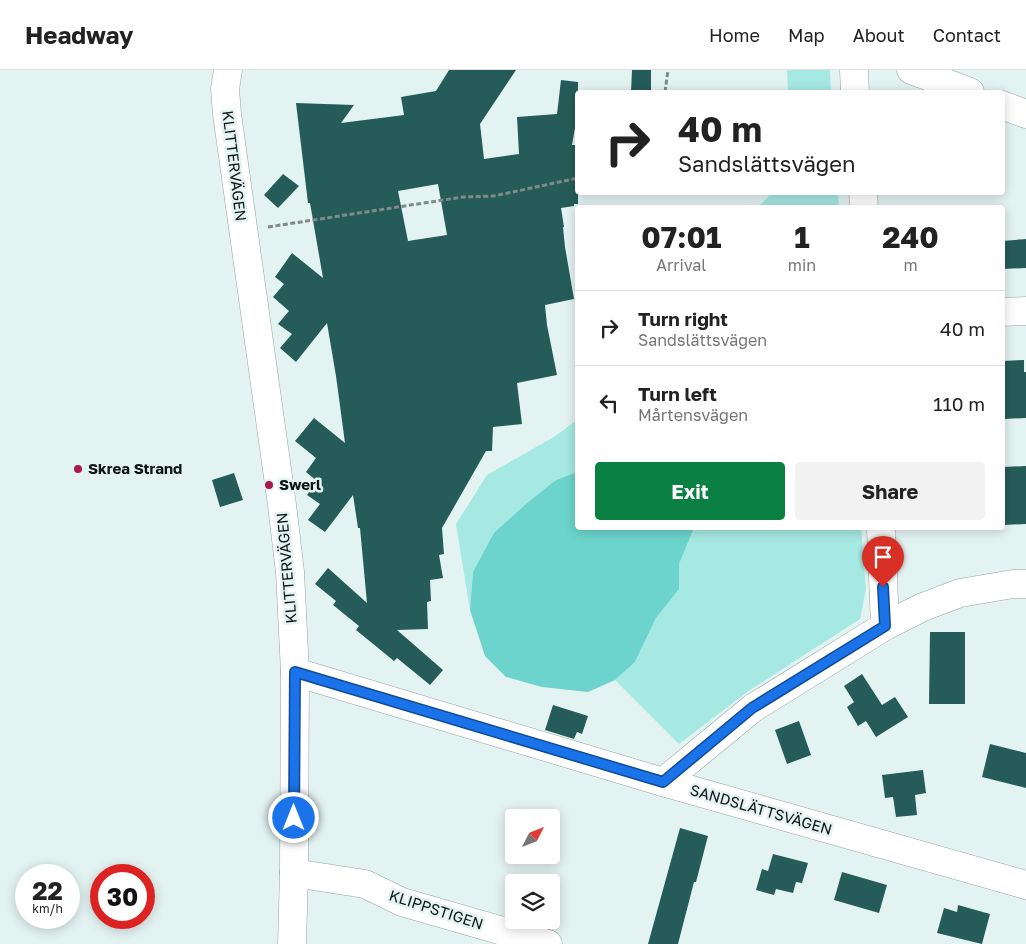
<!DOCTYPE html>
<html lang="en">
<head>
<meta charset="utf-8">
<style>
  body { margin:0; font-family:"Golos Text",sans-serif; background:#f2f2f2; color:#222; height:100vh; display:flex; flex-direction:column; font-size:19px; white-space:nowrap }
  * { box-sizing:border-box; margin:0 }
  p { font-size:16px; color:#767676 }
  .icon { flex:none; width:28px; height:28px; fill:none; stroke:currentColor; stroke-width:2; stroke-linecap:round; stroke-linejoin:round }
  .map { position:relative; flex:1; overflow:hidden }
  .details { position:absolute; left:575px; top:135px; width:430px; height:325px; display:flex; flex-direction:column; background:#fff; border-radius:5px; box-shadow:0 2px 12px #0003 }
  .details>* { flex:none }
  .banner { position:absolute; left:575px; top:20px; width:430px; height:105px; border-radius:5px; box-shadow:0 2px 12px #0003; background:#fff; color:#222; overflow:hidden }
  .needle { width:32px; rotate:48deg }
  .tools { position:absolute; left:505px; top:739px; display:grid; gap:10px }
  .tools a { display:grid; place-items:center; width:55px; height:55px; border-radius:5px; background:#fff; box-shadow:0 2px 12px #0003; font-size:25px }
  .speed { position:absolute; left:15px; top:794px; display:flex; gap:10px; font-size:25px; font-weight:700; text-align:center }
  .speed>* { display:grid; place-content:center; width:65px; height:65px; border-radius:50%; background:#fff; box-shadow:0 2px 12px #0003; line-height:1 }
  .speed small { font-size:12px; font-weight:400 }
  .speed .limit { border:8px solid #d22; background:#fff; color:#111 }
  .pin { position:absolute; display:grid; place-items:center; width:42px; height:42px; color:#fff; margin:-51px -21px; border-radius:50% 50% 50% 0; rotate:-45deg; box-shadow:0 0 5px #0007 }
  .pin .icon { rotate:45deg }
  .me { position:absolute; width:55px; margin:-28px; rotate:0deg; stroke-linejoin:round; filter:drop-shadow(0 0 4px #0008) }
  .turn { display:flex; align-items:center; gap:18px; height:105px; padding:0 20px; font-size:22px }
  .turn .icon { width:65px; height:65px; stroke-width:2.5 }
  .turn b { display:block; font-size:35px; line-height:42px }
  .eta { display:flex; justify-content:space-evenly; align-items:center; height:85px; text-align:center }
  .eta b { font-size:30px; font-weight:700; line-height:35px }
  .primary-button { display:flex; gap:10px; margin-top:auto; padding:10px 20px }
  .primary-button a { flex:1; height:58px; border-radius:5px; background:#0b8043; color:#fff; font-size:20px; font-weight:700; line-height:58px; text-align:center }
  .primary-button a+a { background:#f2f2f2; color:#222 }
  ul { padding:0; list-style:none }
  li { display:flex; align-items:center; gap:15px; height:75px; padding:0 20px; border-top:1px solid #e0e0e0 }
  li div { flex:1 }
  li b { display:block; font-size:19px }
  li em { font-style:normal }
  header { display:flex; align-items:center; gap:30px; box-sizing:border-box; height:70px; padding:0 25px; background:#fff; border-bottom:1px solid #e0e0e0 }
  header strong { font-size:24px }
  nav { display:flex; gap:28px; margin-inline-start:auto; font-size:18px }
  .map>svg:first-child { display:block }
</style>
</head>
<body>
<header>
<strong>Headway</strong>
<nav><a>Home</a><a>Map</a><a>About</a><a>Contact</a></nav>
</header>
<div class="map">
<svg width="1026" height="874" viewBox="0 0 1026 874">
  <rect width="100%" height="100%" fill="#e3f3f2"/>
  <!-- green -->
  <g fill="#a6e8e2">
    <path d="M787,0H830L831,22H788Z"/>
    <path d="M772,123H838L839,137H758Z"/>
    <path d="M577,350V402L556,410L473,502L470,540L456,454L487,405L554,367Z"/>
    <path d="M694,458H861L866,519L860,549L747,622L679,674L615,610L635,592L656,548L679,519V494Z"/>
  </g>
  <!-- water -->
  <path fill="#6cd4cc" d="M577,402L578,458H694L679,494V519L656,548L635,592L615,610L588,622L542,617L506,607L485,586L470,540L473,502L494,463L526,434L556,410Z"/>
  <!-- building -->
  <g fill="#255c59" fill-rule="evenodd">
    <path d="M449,0H516L480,54L484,89L519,84L517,47L557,44L561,10L578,12V41L572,75H578V134H574V136L561,138L564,157H563L565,177L574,229L545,235L547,255L557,305L517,313L522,354L493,357L492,381H486L442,458L444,484L439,485L443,508L430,510L431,531L427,532L428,559L397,560L443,600L430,615L397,588L394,591L356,560L359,556L333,535L336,531L315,514L328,498L367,533L360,458H358L353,425L325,462L308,450L320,434L307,425L317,411L306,402L316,388L295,371L314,348L345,373L336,306L327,253L296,292L280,278L292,264L278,254L289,241L273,227L284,214L275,207L292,183L323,208L310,133H308L296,33L354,35L341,53L404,45L401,27L436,21ZM438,114L447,165L408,171L398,121Z"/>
    <path d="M632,0H651V22H631Z"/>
    <path d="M283,104L299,116L278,138L264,125Z"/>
    <path d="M1026,169V198L1002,199V171Z"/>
    <path d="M1024,290V302H1026V348L1004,349L1002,291Z"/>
    <path d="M1026,396V454L1004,455L1002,397Z"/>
    <path d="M234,403L243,430L220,437L212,410Z"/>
    <path d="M930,562H965V634H929Z"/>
    <path d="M862,604L882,635L895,627L908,647L876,667L866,651L858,656L847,637L854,632L844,616Z"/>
    <path d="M553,635L588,646L582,664L577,662L574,669L545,660Z"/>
    <path d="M799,651L811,685L787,694L775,660Z"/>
    <path d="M990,674L1026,683V718L982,707Z"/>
    <path d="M923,700L926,723L915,725L917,745L896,747L893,727L885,728L882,705Z"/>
    <path d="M680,758L708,766L696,812H694L678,874H648Z"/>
    <path d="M773,784L808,793L802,813L796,812L793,823L776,819L774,825L756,820L762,799L768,801Z"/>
    <path d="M842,802L887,815L879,843L834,830Z"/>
    <path d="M958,835L990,844L982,874L937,863L944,838L957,842Z"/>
  </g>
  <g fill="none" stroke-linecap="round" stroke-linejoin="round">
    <!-- minor casing -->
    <g stroke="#94a4a2" stroke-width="29">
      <g id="minor">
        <path d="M228,0L225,19L227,44L282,435L290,502L295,602L294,803L292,874"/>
        <path d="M854,0L855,22"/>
        <path d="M911,0L970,22"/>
        <path d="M1002,35L1026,44"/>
        <path d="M863,122L864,138"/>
        <path d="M1002,242L1026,241"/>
        <path d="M881,458L885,556"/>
        <path d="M295,602L663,712L1026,815"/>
        <path d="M663,712L753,638L885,556L923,537L960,523L1013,514H1026"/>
        <path d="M294,803L365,814L402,832L548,874"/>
      </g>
    </g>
    <!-- path -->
    <g stroke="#808a8a" stroke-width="3" stroke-dasharray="5 2.5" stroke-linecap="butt">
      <path d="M665,22L668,0"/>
      <path d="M268,157L463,127L494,126L578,108"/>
    </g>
    <!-- minor -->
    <use href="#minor" stroke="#fff" stroke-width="28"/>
  </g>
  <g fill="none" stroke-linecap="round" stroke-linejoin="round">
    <!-- route casing -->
    <g stroke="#114b97" stroke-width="12">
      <path id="route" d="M294,748L295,602L663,712L752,638L885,556L883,517"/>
    </g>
    <!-- route -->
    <use href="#route" stroke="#1a73e8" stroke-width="9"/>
  </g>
  <!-- markers -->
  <g fill="#ab1849" stroke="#e3f3f2" stroke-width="2">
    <circle cx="78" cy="399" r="5"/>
    <circle cx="269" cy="415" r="5"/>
  </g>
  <g text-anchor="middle" stroke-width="5" stroke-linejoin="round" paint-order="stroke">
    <!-- street labels -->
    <g font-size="15" fill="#0f1414" stroke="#e3f3f2">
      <text transform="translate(234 96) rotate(83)" y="5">KLITTERVÄGEN</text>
      <text transform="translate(287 498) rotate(-95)" y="5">KLITTERVÄGEN</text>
      <text transform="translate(761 740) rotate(16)" y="5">SANDSLÄTTSVÄGEN</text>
      <text transform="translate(436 840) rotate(18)" y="5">KLIPPSTIGEN</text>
    </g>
    <!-- poi labels -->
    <g font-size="15" font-weight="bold" fill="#0f1414" stroke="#e3f3f2" text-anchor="start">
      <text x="88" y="404">Skrea Strand</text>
      <text x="279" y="420">Swerl</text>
    </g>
  </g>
</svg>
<div class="tools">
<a><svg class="needle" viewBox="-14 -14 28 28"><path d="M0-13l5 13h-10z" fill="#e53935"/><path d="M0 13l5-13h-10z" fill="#767676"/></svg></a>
<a><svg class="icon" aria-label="layers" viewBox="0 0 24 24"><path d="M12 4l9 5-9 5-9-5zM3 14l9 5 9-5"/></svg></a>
</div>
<div class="speed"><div>22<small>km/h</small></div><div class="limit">30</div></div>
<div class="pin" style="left:883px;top:517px;background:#d93025"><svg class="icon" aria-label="arrive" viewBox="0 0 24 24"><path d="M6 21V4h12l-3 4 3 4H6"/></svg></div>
<svg class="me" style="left:294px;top:748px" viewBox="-20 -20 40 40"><circle r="17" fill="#1a73e8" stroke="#fff" stroke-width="3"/><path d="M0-11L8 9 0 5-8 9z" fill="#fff"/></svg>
<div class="banner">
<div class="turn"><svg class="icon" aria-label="right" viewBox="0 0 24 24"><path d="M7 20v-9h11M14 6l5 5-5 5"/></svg><div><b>40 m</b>Sandslättsvägen</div></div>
</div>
<section class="details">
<div class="eta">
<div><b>07:01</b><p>Arrival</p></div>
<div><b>1</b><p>min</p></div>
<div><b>240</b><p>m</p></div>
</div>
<ul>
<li><svg class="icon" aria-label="right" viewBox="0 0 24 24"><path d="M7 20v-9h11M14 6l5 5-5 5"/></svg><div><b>Turn right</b><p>Sandslättsvägen</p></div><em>40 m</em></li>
<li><svg class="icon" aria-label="left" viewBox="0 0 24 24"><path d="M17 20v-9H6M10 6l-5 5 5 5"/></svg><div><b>Turn left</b><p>Mårtensvägen</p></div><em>110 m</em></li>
</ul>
<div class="primary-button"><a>Exit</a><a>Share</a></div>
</section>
</div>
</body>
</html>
